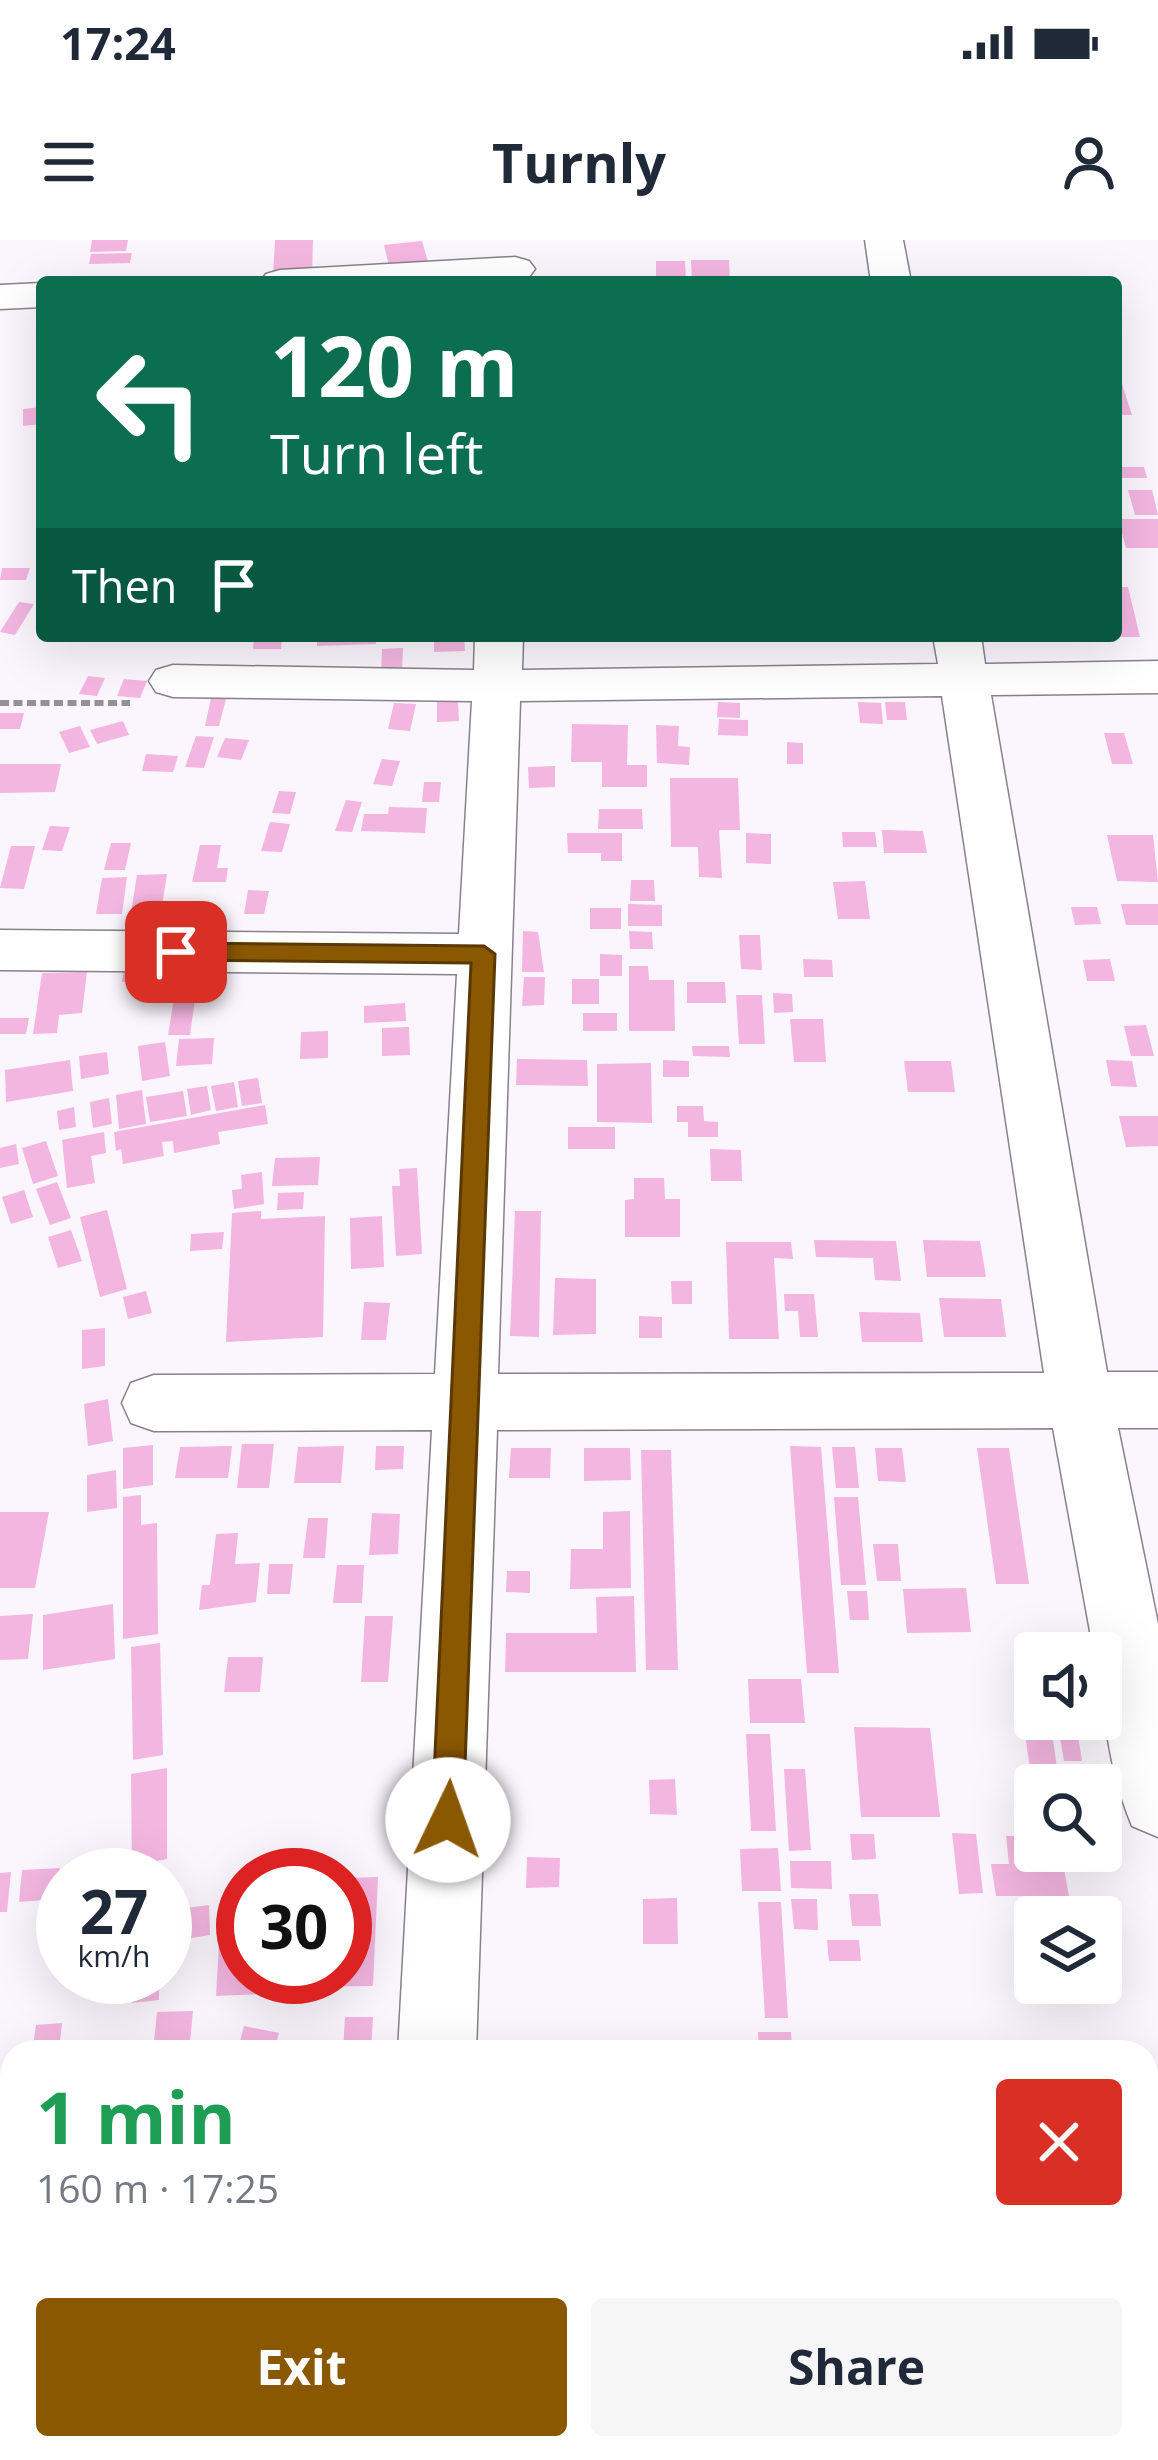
<!DOCTYPE html>
<html lang="en">
<head>
<meta charset="utf-8">
<style>
  body { margin:0; font-family:"Open Sans",sans-serif; background:#f6f6f7; color:#1f2937; height:100vh; display:flex; flex-direction:column; font-size:45px; white-space:nowrap }
  * { box-sizing:border-box; margin:0 }
  p { font-size:39px; color:#747a83 }
  .icon { flex:none; width:66px; height:66px; fill:none; stroke:currentColor; stroke-width:2; stroke-linecap:round; stroke-linejoin:round }
  .map { position:relative; flex:1; overflow:hidden }
  .panel { position:absolute; left:0px; top:1800px; width:1158px; height:420px; display:flex; flex-direction:column; background:#fff; border-radius:36px 36px 0 0; box-shadow:0 12px 48px #0002 }
  .panel>* { flex:none }
  .guide { position:absolute; left:36px; top:36px; width:1086px; height:366px; border-radius:12px; box-shadow:0 12px 48px #0002; background:#0b6e4f; color:#fff; overflow:hidden }
  .fabs { position:absolute; left:1014px; top:1392px; display:grid; gap:24px }
  .fabs a { display:grid; place-items:center; width:108px; height:108px; border-radius:12px; background:#fff; box-shadow:0 12px 48px #0002; font-size:60px }
  .speed { position:absolute; left:36px; top:1608px; display:flex; gap:24px; font-size:60px; font-weight:700; text-align:center }
  .speed>* { display:grid; place-content:center; width:156px; height:156px; border-radius:50%; background:#fff; box-shadow:0 12px 48px #0002; line-height:1 }
  .speed small { font-size:30px; font-weight:400 }
  .speed .limit { border:18px solid #d22; background:#fff; color:#111 }
  .pin { position:absolute; display:grid; place-items:center; width:102px; height:102px; color:#fff; margin:-51px; border-radius:24px; box-shadow:0 6px 18px #0006 }
  .me { position:absolute; width:132px; margin:-66px; rotate:3deg; stroke-linejoin:round; filter:drop-shadow(0 0 9px #0008) }
  .turn { display:flex; align-items:center; gap:42px; height:252px; padding:0 36px; font-size:54px }
  .turn .icon { width:156px; height:156px; stroke-width:2.5 }
  .turn b { display:block; font-size:84px; line-height:102px }
  .then { display:flex; align-items:center; height:114px; padding:0 36px; background:#0003; gap:24px; font-size:45px }
  .round { display:grid; place-items:center; flex:none; width:126px; height:126px; border-radius:12px; background:#f6f6f7 }
  .overview { display:flex; align-items:center; justify-content:space-between; height:204px; padding:0 36px }
  h1 { font-size:72px; font-weight:700; line-height:90px; color:#1e9e55 }
  .button { display:flex; gap:24px; margin-top:auto; padding:24px 36px }
  .button a { flex:1; height:138px; border-radius:12px; background:#8a5801; color:#fff; font-size:48px; font-weight:700; line-height:138px; text-align:center }
  .button a+a { background:#f6f6f7; color:#1f2937 }
  .status { display:flex; justify-content:space-between; align-items:center; height:84px; padding:0 60px; background:#fff; direction:ltr }
  .status svg { height:33px; fill:currentColor }
  header { display:flex; justify-content:space-between; align-items:center; height:156px; padding:0 36px; background:#fff; font-size:54px; font-weight:700 }
  .map>svg:first-child { display:block }
</style>
</head>
<body>
<div class="status"><b>17:24</b><svg viewBox="0 0 49 12"><path d="M0 12V9h3v3zM5 12V6h3v6zM10 12V3h3v9zM15 12V0h3v12zM26 1h20v11H26zM47 4h2v5h-2z"/></svg></div>
<header><svg class="icon" aria-label="menu" viewBox="0 0 24 24"><path d="M4 6h16M4 12h16M4 18h16"/></svg>Turnly<svg class="icon" aria-label="person" viewBox="0 0 24 24"><circle cx="12" cy="8" r="4"/><path d="M4 21q1-7 8-7t8 7"/></svg></header>
<div class="map">
<svg width="1158" height="2220" viewBox="0 0 1158 2220">
  <rect width="100%" height="100%" fill="#fbf5fe"/>
  <!-- building -->
  <g fill="#f3b6e0">
    <path d="M92,0H128L126,11L90,12Z"/>
    <path d="M275,0H313L312,35L273,36Z"/>
    <path d="M422,1L428,22L389,26L384,5Z"/>
    <path d="M132,13L130,23L89,24L91,14Z"/>
    <path d="M691,20H729L730,42H692Z"/>
    <path d="M656,21H685L686,42L656,38Z"/>
    <path d="M1116,144H1122L1132,175H1116Z"/>
    <path d="M42,167V184L23,186V169Z"/>
    <path d="M1116,227H1144L1147,238H1118Z"/>
    <path d="M1128,250H1152L1158,275H1135Z"/>
    <path d="M1118,279H1158V308H1126Z"/>
    <path d="M2,328H30L26,340H0Z"/>
    <path d="M1116,347H1128L1140,397H1116Z"/>
    <path d="M19,362L34,364L15,395L0,392Z"/>
    <path d="M254,396H282L281,409H253Z"/>
    <path d="M317,396H376V404L317,406Z"/>
    <path d="M434,396H464L465,411L434,412Z"/>
    <path d="M403,408L402,432L381,433L382,409Z"/>
    <path d="M88,436L105,438L97,456L79,454Z"/>
    <path d="M124,439L147,441L140,458L117,456Z"/>
    <path d="M211,458L226,459L219,486H205Z"/>
    <path d="M437,462H458L459,481L437,482Z"/>
    <path d="M718,462L740,463V478L717,477Z"/>
    <path d="M858,462L881,463L883,484L860,483Z"/>
    <path d="M885,462H905L907,480H887Z"/>
    <path d="M394,463L416,464L410,491L388,489Z"/>
    <path d="M0,473H24L20,489H0Z"/>
    <path d="M719,479L748,480V496L718,495Z"/>
    <path d="M123,481L129,495L97,504L90,490Z"/>
    <path d="M572,484L628,485L627,525H647V547H602V522H571Z"/>
    <path d="M656,485L679,486L678,506L690,507L689,525L657,523Z"/>
    <path d="M80,486L90,507L69,513L59,492Z"/>
    <path d="M1104,493H1124L1133,524H1112Z"/>
    <path d="M196,496L214,497L204,528L185,527Z"/>
    <path d="M225,498L249,500L241,520L217,517Z"/>
    <path d="M787,502L803,503V524H787Z"/>
    <path d="M146,514L178,516L173,532L142,531Z"/>
    <path d="M382,519L400,521L392,546L373,544Z"/>
    <path d="M0,524H61L55,552L0,553Z"/>
    <path d="M555,526V547L529,548L528,527Z"/>
    <path d="M670,538H738L740,590H719L722,638L699,637L698,607H671Z"/>
    <path d="M424,542H441L439,562H422Z"/>
    <path d="M279,551L296,552L290,574L272,573Z"/>
    <path d="M346,560L362,562L352,592L335,591Z"/>
    <path d="M389,567L427,568L425,593L361,591L364,574H388Z"/>
    <path d="M599,569H642L643,589H598Z"/>
    <path d="M270,582L290,584L282,612L261,611Z"/>
    <path d="M50,586L70,587L62,611L42,610Z"/>
    <path d="M882,590L923,591L927,613H884Z"/>
    <path d="M842,592H875L877,607H843Z"/>
    <path d="M567,593H622V621H601V613H568Z"/>
    <path d="M746,593L771,594V624L746,623Z"/>
    <path d="M1107,595H1153L1158,642L1117,641Z"/>
    <path d="M111,603H131L125,630H104Z"/>
    <path d="M200,605H221L217,628H228L226,642H192Z"/>
    <path d="M11,606H35L24,649L0,648Z"/>
    <path d="M167,634L161,672L131,673L137,635Z"/>
    <path d="M127,637L122,674H96L102,638Z"/>
    <path d="M631,640H654L655,661H630Z"/>
    <path d="M865,641L870,679H838L833,642Z"/>
    <path d="M248,650L269,651L264,674H244Z"/>
    <path d="M628,664L662,665V686H628Z"/>
    <path d="M1121,664H1158V685H1126Z"/>
    <path d="M1071,667H1097L1101,684L1075,685Z"/>
    <rect x="590" y="668" width="31" height="21"/>
    <path d="M523,691L538,692L544,732H522Z"/>
    <path d="M629,691L652,692L653,709H630Z"/>
    <path d="M739,695H760L762,730L741,729Z"/>
    <path d="M600,714L622,715V736H600Z"/>
    <path d="M803,719L832,720L833,737H804Z"/>
    <path d="M1110,719L1115,741H1087L1083,720Z"/>
    <path d="M629,726H648L649,740H674L675,791H629Z"/>
    <path d="M154,728L152,742H122L124,729Z"/>
    <path d="M87,732L82,773L59,775L57,793L33,794L42,733Z"/>
    <path d="M524,737H545L544,765L522,766Z"/>
    <rect x="572" y="739" width="27" height="25"/>
    <path d="M687,742H725L726,763H687Z"/>
    <path d="M197,745L190,795H168L176,746Z"/>
    <path d="M773,753L792,754L793,772L774,773Z"/>
    <path d="M736,755H762L765,804H739Z"/>
    <path d="M405,763L406,781L364,783V766Z"/>
    <rect x="583" y="773" width="34" height="18"/>
    <path d="M0,778H29L26,794H0Z"/>
    <path d="M790,779H823L826,822H794Z"/>
    <path d="M1146,785L1154,816H1131L1124,786Z"/>
    <path d="M409,787L410,815L382,816V788Z"/>
    <path d="M328,791V818L300,819L301,792Z"/>
    <path d="M214,798L212,824L176,826L179,799Z"/>
    <path d="M165,802L170,836L142,841L138,806Z"/>
    <path d="M692,806H729L730,817L693,816Z"/>
    <path d="M107,812L109,834L81,839L79,816Z"/>
    <path d="M517,819L587,820L588,846L516,845Z"/>
    <path d="M70,820L73,851L6,862L5,830Z"/>
    <path d="M663,820L689,821V837H663Z"/>
    <path d="M1106,820L1132,821L1137,847L1111,846Z"/>
    <path d="M904,821H951L955,852H908Z"/>
    <path d="M651,823L652,883L597,882V824Z"/>
    <path d="M258,838L262,863L242,866L238,841Z"/>
    <path d="M234,842L238,867L216,871L211,846Z"/>
    <path d="M207,846L211,870L191,875L187,849Z"/>
    <path d="M142,850L146,884L119,889L116,855Z"/>
    <path d="M183,851L187,876L150,882L146,857Z"/>
    <path d="M109,858L112,884L93,888L90,862Z"/>
    <path d="M265,865L268,884L218,892L220,904L174,913L173,901L162,902L164,916L123,924L121,909L116,911L114,892Z"/>
    <path d="M677,866H703L704,881L718,882V897H688V882H677Z"/>
    <path d="M74,867L76,887L59,890L57,871Z"/>
    <path d="M1119,876H1158V906L1126,907Z"/>
    <rect x="568" y="887" width="47" height="22"/>
    <path d="M104,892L106,913L91,916L95,943L67,948L62,900Z"/>
    <path d="M46,901L58,936L33,944L22,908Z"/>
    <path d="M16,904L19,924L0,928V908Z"/>
    <path d="M710,909L741,910L742,941H711Z"/>
    <path d="M320,917L318,945L272,946L275,918Z"/>
    <path d="M417,928L422,1014L396,1016L392,946H400L399,929Z"/>
    <path d="M262,932L264,964L234,969L232,950L242,949L241,935Z"/>
    <path d="M634,938H664L665,959H680V997H625V960L634,959Z"/>
    <path d="M57,942L71,978L50,985L36,949Z"/>
    <path d="M24,950L33,977L11,984L2,957Z"/>
    <path d="M304,952L303,969L277,970L278,953Z"/>
    <path d="M107,970L127,1049L100,1057L80,977Z"/>
    <path d="M261,971V979L325,976L323,1097L226,1102L232,973Z"/>
    <path d="M515,971H541L539,1097L510,1096Z"/>
    <path d="M382,976L384,1027L351,1029L350,978Z"/>
    <path d="M71,990L82,1021L58,1028L48,997Z"/>
    <path d="M224,992L222,1009L190,1011L191,994Z"/>
    <path d="M814,1000L896,1001L901,1041L875,1040L873,1018L816,1017Z"/>
    <path d="M923,1000L980,1001L986,1037H927Z"/>
    <path d="M726,1002H791L793,1019L774,1018L779,1099H729Z"/>
    <path d="M555,1038L596,1039V1094L553,1095Z"/>
    <path d="M671,1041H692V1064H672Z"/>
    <path d="M146,1051L152,1073L128,1079L123,1057Z"/>
    <path d="M784,1054H814L818,1097H800L798,1071H785Z"/>
    <path d="M939,1058L1001,1059L1006,1097H944Z"/>
    <path d="M364,1062L390,1063L386,1100H361Z"/>
    <path d="M859,1072L920,1073L923,1102H862Z"/>
    <path d="M639,1076L662,1077V1098H639Z"/>
    <path d="M105,1088V1126L82,1129V1090Z"/>
    <path d="M108,1159L113,1201L88,1206L84,1164Z"/>
    <path d="M242,1204H274L269,1248H237Z"/>
    <path d="M153,1205V1245L123,1249V1208Z"/>
    <path d="M232,1206L228,1238H175L180,1207Z"/>
    <path d="M344,1206L341,1243H294L298,1207Z"/>
    <path d="M376,1206H404L403,1229L375,1230Z"/>
    <path d="M790,1206L821,1207L839,1433H807Z"/>
    <path d="M832,1207H855L859,1248H836Z"/>
    <path d="M511,1208H551L550,1238H509Z"/>
    <path d="M584,1208H630L631,1240L584,1241Z"/>
    <path d="M875,1208H902L906,1242L878,1241Z"/>
    <path d="M977,1208H1009L1029,1344H996Z"/>
    <path d="M641,1210H671L678,1430H646Z"/>
    <path d="M116,1230L117,1268L87,1272V1235Z"/>
    <path d="M141,1255V1285L157,1283L158,1394L123,1399V1257Z"/>
    <path d="M834,1257H858L866,1345H841Z"/>
    <path d="M630,1271L631,1348L570,1349L571,1309H603V1272Z"/>
    <path d="M0,1272H49L35,1348H0Z"/>
    <path d="M372,1273L400,1274L398,1314L369,1315Z"/>
    <path d="M308,1278H328L325,1318H303Z"/>
    <path d="M238,1293L235,1324L260,1323L256,1362L199,1370L202,1345H210L216,1294Z"/>
    <path d="M873,1304H898L901,1341H877Z"/>
    <path d="M269,1324H293L290,1354H267Z"/>
    <path d="M337,1325H364L362,1363H333Z"/>
    <path d="M507,1331H530V1353L506,1352Z"/>
    <path d="M966,1348L971,1392L907,1393L903,1349Z"/>
    <path d="M847,1351H867L869,1380H850Z"/>
    <path d="M634,1356L636,1432H505L506,1393H597L596,1357Z"/>
    <path d="M113,1364L115,1419L43,1430V1375Z"/>
    <path d="M33,1374L28,1419L0,1420V1376Z"/>
    <path d="M365,1376H393L388,1442H361Z"/>
    <path d="M160,1403L163,1515L133,1520L131,1407Z"/>
    <path d="M228,1417H263L260,1452H224Z"/>
    <path d="M748,1439H801L805,1483H750Z"/>
    <path d="M1035,1474V1479H1050L1057,1528H1030L1022,1475Z"/>
    <path d="M854,1487L930,1488L940,1577H861Z"/>
    <path d="M746,1494H770L776,1591H751Z"/>
    <path d="M1078,1496L1082,1521H1064L1060,1497Z"/>
    <path d="M167,1528V1619L156,1621V1635H132L131,1534Z"/>
    <path d="M784,1529H805L811,1610L789,1611Z"/>
    <path d="M675,1539L677,1575L650,1574L649,1540Z"/>
    <path d="M952,1593L976,1594L983,1653L959,1654Z"/>
    <path d="M850,1594H874L876,1619L852,1620Z"/>
    <path d="M1006,1596H1035L1041,1624H1063L1069,1656H996L991,1624H1009Z"/>
    <path d="M778,1608L781,1651H742L740,1609Z"/>
    <path d="M527,1617L560,1618L559,1647L526,1648Z"/>
    <path d="M790,1621H831L832,1649L791,1648Z"/>
    <path d="M60,1628L57,1659L19,1662L22,1630Z"/>
    <path d="M11,1632L7,1672H0V1633Z"/>
    <path d="M378,1637L373,1746L297,1747L298,1737H345L346,1638Z"/>
    <path d="M849,1654H878L881,1686H852Z"/>
    <path d="M677,1658L678,1704H643V1659Z"/>
    <path d="M791,1659H817L818,1690L794,1689Z"/>
    <path d="M758,1662H781L788,1778H765Z"/>
    <path d="M209,1665L210,1695L179,1700L178,1669Z"/>
    <path d="M827,1700H859L861,1721H829Z"/>
    <path d="M243,1701V1737H281L280,1753L216,1756L219,1702Z"/>
    <path d="M133,1737H159V1760L132,1763Z"/>
    <path d="M193,1771L189,1812H153L157,1772Z"/>
    <path d="M345,1777H373L371,1812H343Z"/>
    <path d="M62,1783L59,1812H32L36,1785Z"/>
    <path d="M244,1786L279,1793L274,1812H237Z"/>
    <path d="M758,1792H791L792,1812H759Z"/>
    <path d="M310,2208H345L344,2220H309Z"/>
    <path d="M624,2208H667L666,2220H623Z"/>
    <path d="M834,2208H863L864,2220H835Z"/>
    <path d="M876,2208H901L919,2214L918,2220H874Z"/>
    <rect x="947" y="2208" width="59" height="12"/>
  </g>
  <g fill="none" stroke-linecap="round" stroke-linejoin="round">
    <!-- street casing -->
    <g stroke="#89808e" stroke-width="3">
      <g id="street">
        <path d="M865,0H903L911,42H871Z"/>
        <path d="M515,17L529,21L535,29L529,37L260,42L266,34L280,30Z"/>
        <path d="M42,43V67L0,69V45Z"/>
        <path d="M475,396H523L522,430L938,424L933,396H981L985,424L1158,421V453L991,455L1107,1132H1158V1188H1118L1158,1384V1597L1132,1586C1110,1534 1101,1470 1101,1413H1094L1053,1188L497,1190L476,1812H398L432,1190L154,1191L131,1183L122,1163L131,1143L154,1135L435,1134L457,734L0,730V690L459,694L472,461L173,457L156,452L149,441L156,430L173,425L474,430ZM942,456L1044,1133L498,1134L520,461Z"/>
        <path d="M376,2208H464L463,2220H375Z"/>
      </g>
    </g>
    <!-- path -->
    <path stroke="#959098" stroke-width="6" stroke-dasharray="9 4.5" stroke-linecap="butt" d="M0,463H130"/>
    <!-- street -->
    <use href="#street" fill="#fff" fill-rule="evenodd"/>
  </g>
  <!-- route -->
  <path fill="#8a5801" stroke="#5a3901" stroke-width="3" d="M176,703L484,706L495,714L463,1580L459,1591L448,1595L436,1591L432,1580L471,723L176,720L164,712Z"/>
</svg>
<div class="fabs">
<a><svg class="icon" aria-label="sound" viewBox="0 0 24 24"><path d="M4 9h4l5-4v14l-5-4H4zM17 9q2 3 0 6"/></svg></a>
<a><svg class="icon" aria-label="search" viewBox="0 0 24 24"><circle cx="10" cy="10" r="6"/><path d="M15 15l6 6"/></svg></a>
<a><svg class="icon" aria-label="layers" viewBox="0 0 24 24"><path d="M12 4l9 5-9 5-9-5zM3 14l9 5 9-5"/></svg></a>
</div>
<div class="speed"><div>27<small>km/h</small></div><div class="limit">30</div></div>
<div class="pin" style="left:176px;top:712px;background:#d93025"><svg class="icon" aria-label="arrive" viewBox="0 0 24 24"><path d="M6 21V4h12l-3 4 3 4H6"/></svg></div>
<svg class="me" style="left:448px;top:1580px" viewBox="-20 -20 40 40"><circle r="19" fill="#fff"/><path d="M0-13L10 11 0 6-10 11z" fill="#8a5801"/></svg>
<div class="guide">
<div class="turn"><svg class="icon" aria-label="left" viewBox="0 0 24 24"><path d="M17 20v-9H6M10 6l-5 5 5 5"/></svg><div><b>120 m</b>Turn left</div></div>
<div class="then">Then<svg class="icon" aria-label="arrive" viewBox="0 0 24 24"><path d="M6 21V4h12l-3 4 3 4H6"/></svg></div>
</div>
<section class="panel">
<div class="overview"><div><h1>1 min</h1><p>160 m · 17:25</p></div><a class="round" style="background:#d93025;color:#fff"><svg class="icon" aria-label="close" viewBox="0 0 24 24"><path d="M6 6l12 12M18 6L6 18"/></svg></a></div>
<div class="button"><a>Exit</a><a>Share</a></div>
</section>
</div>
</body>
</html>
